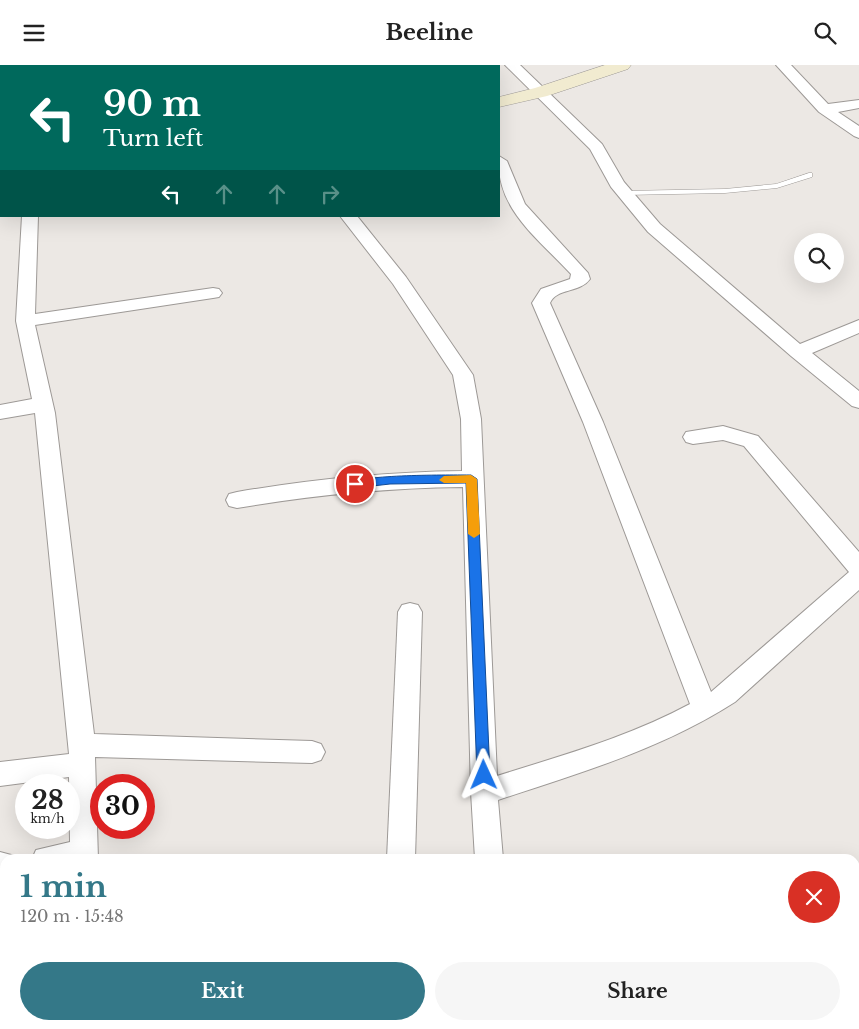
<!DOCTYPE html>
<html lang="en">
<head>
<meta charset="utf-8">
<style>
  body { margin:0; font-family:"Libre Baskerville",serif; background:#f6f6f6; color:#222; height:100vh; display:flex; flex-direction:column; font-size:19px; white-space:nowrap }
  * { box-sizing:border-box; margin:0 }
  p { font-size:16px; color:#767676 }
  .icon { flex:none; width:28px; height:28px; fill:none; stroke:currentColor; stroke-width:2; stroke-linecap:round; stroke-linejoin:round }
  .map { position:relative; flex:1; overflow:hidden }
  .panel { position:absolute; left:0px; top:789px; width:860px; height:176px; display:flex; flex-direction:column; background:#fff; border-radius:15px 15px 0 0; box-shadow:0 5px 20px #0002 }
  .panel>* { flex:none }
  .banner { position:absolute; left:0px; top:0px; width:500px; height:152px; box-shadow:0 5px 20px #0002; background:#00695c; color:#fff; overflow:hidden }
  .controls { position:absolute; left:794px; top:168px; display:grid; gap:10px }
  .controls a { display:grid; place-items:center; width:50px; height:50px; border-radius:50%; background:#fff; box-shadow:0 5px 20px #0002; font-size:25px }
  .speed { position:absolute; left:15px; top:709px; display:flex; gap:10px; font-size:25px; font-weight:700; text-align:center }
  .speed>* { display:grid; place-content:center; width:65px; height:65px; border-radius:50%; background:#fff; box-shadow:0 5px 20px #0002; line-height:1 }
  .speed small { font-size:12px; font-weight:400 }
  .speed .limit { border:8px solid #d22; background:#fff; color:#111 }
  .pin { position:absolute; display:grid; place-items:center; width:42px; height:42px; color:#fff; margin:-21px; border:2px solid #fff; border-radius:50%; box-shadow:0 1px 5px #0007 }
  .me { position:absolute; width:55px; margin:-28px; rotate:359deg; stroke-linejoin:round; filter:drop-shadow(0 0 4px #0008) }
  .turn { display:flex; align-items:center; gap:18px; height:105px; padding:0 20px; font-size:22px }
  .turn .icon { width:65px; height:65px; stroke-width:2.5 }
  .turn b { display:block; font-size:35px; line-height:42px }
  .lanes { display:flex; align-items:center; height:48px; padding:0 20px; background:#0003; justify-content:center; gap:25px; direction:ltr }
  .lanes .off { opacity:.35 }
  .round { display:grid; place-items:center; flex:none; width:52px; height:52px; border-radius:26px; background:#f6f6f6 }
  .headline { display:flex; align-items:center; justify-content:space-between; height:85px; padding:0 20px }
  h1 { font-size:30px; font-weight:700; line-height:38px; color:#347888 }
  .button { display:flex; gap:10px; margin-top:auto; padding:10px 20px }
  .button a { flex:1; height:58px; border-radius:30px; background:#347888; color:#fff; font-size:20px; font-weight:700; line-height:58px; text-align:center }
  .button a+a { background:#f6f6f6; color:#222 }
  header { display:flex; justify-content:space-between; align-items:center; height:65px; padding:0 20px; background:#fff; font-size:22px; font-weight:700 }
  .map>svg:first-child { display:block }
</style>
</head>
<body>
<header><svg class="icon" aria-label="menu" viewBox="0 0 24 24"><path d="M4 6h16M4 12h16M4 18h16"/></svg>Beeline<svg class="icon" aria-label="search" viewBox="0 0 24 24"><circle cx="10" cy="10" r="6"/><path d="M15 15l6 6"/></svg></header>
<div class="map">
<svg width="859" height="964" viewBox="0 0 859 964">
  <rect width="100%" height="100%" fill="#ece8e4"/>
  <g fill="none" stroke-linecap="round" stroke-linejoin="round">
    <!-- lane casing -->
    <g stroke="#9d9996" stroke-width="1">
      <g id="lane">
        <path d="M809,108H812V112L777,123L725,128L624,130L620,128L624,126L725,124L776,119Z"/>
        <rect x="0" y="110" width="1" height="4"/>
        <rect x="839" y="960" width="16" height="4"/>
      </g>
    </g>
    <!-- street casing -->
    <g stroke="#9d9996" stroke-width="2">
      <g id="street">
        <rect x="72" y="0" width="14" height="1"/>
        <rect x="143" y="0" width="14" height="1"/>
        <rect x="225" y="0" width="14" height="1"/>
        <rect x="323" y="0" width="14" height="1"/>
        <path d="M505,0H520L602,79L624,117L660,159L800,279L859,255V268L812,288L859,326V343L852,341L791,291L648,167L611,122L590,84Z"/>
        <path d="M776,0H791L828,39L859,35V43L838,47L859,61V73L854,71L819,47Z"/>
        <rect x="0" y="46" width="1" height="8"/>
        <path d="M499,91L507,96L525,139L588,208L590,214C580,228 556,223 550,238L603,357L711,627L849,507L744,381L723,375L693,379L686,377L683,372L686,367L723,361L758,371L859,487V525L735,637C662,684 580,708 498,735L503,794H475L471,727L463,422C384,423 314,430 237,443L229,441L226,435L229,429L237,427C313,414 385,407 462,406L461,354L453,310L393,219L340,151H357L406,212L473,310L481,354L497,711C563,690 629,672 690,639L583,357L532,238L541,224L570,214L571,209C538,173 495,144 499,91Z"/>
        <path d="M22,151H38L35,249L213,223L219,224L222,228L219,232L213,233L35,260L55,348L94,669L312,676L321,679L325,687L321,695L312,698L95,692L98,794H32L36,785L70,777L69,712L0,721V697L69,689L35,348L0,354V340L32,334L16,256Z"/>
        <path d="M410,538L418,540L422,547L415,794H387L398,547L402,540Z"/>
        <path d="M0,787L15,791L16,794H5V813H0Z"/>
        <rect x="69" y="960" width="30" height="4"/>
        <rect x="377" y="960" width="30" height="4"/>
        <path d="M487,960H517L518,964H488Z"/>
      </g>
    </g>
    <!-- secondary casing -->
    <g stroke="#9d9996" stroke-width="1">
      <path id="secondary" d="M605,0H631L628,4L547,31L499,42V32L535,23Z"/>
    </g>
    <!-- lane -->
    <use href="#lane" fill="#fff" fill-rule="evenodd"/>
    <!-- street -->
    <use href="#street" fill="#fff" fill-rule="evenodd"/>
    <!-- secondary -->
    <use href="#secondary" fill="#f1ebd0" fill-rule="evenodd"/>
  </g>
  <!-- shaded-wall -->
  <path fill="#88878b" d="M246,0H279L268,1H246Z"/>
  <!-- route -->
  <path fill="#1a73e8" stroke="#114b97" d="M471,410L477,414L490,710L488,714L484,716L479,714L477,710L466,418L390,419L355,423L350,419C358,409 453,410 471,410Z"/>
  <!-- slow -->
  <path fill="#f59e0b" d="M471,410L477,414L480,469L474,473L468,469L466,418H444L439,415L444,411Z"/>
</svg>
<div class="controls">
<a><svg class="icon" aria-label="search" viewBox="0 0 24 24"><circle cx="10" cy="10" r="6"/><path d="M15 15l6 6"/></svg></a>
</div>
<div class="speed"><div>28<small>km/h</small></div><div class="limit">30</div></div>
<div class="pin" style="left:355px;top:419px;background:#d93025"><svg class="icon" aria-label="arrive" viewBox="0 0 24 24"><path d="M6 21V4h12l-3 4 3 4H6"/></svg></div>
<svg class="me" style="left:484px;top:710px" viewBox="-20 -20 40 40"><path d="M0-17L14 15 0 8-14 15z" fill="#1a73e8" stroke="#fff" stroke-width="4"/></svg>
<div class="banner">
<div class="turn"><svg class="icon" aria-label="left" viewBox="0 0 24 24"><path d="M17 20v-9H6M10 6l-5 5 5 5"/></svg><div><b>90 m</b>Turn left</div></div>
<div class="lanes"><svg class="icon" aria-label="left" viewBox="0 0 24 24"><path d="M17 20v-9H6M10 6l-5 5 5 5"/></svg><svg class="icon off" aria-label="ahead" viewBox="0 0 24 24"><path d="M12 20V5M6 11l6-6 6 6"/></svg><svg class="icon off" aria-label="ahead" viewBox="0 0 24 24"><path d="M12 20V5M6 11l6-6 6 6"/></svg><svg class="icon off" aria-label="right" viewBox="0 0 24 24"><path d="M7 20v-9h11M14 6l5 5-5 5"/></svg></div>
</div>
<section class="panel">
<div class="headline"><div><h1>1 min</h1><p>120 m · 15:48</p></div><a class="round" style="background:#d93025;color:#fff"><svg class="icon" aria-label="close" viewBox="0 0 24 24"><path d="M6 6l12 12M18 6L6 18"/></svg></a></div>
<div class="button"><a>Exit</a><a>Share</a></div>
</section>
</div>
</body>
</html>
